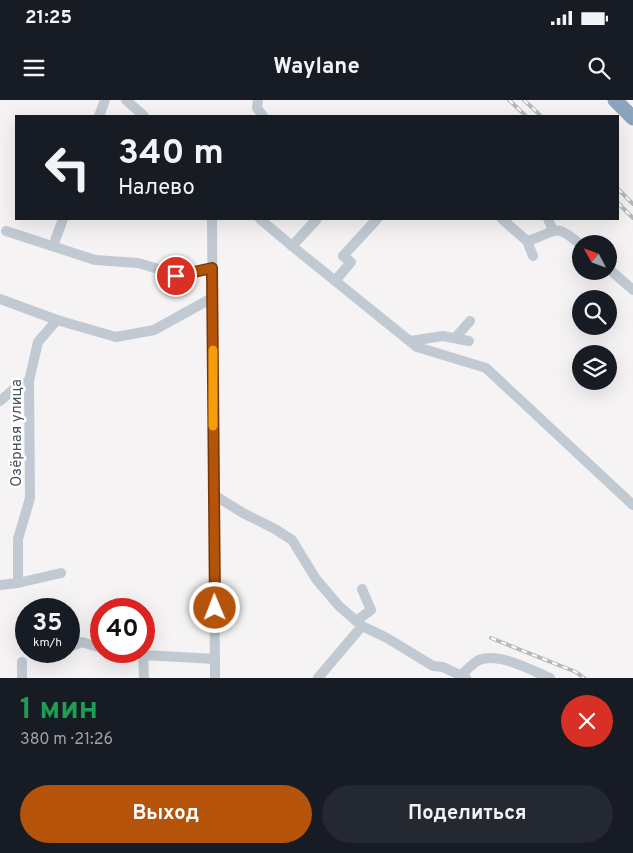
<!DOCTYPE html>
<html lang="ru">
<head>
<meta charset="utf-8">
<style>
  body { margin:0; font-family:Overpass,sans-serif; background:#242831; color:#f1f3f6; height:100vh; display:flex; flex-direction:column; font-size:19px; white-space:nowrap }
  * { box-sizing:border-box; margin:0 }
  p { font-size:16px; color:#9ea1a6 }
  .icon { flex:none; width:28px; height:28px; fill:none; stroke:currentColor; stroke-width:2; stroke-linecap:round; stroke-linejoin:round }
  .map { position:relative; height:578px; overflow:hidden }
  .drawer { display:flex; flex-direction:column; background:#171b24; flex:1 }
  .drawer>* { flex:none }
  .hud { position:absolute; left:15px; top:15px; width:604px; height:105px; border-radius:0px; box-shadow:0 5px 20px #0002; background:#171b24; color:#f1f3f6; overflow:hidden }
  .needle { width:32px; rotate:311deg }
  .tools { position:absolute; left:572px; top:135px; display:grid; gap:10px }
  .tools a { display:grid; place-items:center; width:45px; height:45px; border-radius:50%; background:#171b24; box-shadow:0 5px 20px #0002; font-size:25px }
  .speed { position:absolute; left:15px; top:498px; display:flex; gap:10px; font-size:25px; font-weight:700; text-align:center }
  .speed>* { display:grid; place-content:center; width:65px; height:65px; border-radius:50%; background:#171b24; box-shadow:0 5px 20px #0002; line-height:1 }
  .speed small { font-size:12px; font-weight:400 }
  .speed .limit { border:8px solid #d22; background:#fff; color:#111 }
  .pin { position:absolute; display:grid; place-items:center; width:42px; height:42px; color:#fff; margin:-21px; border:2px solid #fff; border-radius:50%; box-shadow:0 1px 5px #0007 }
  .me { position:absolute; width:55px; margin:-28px; rotate:359deg; stroke-linejoin:round; filter:drop-shadow(0 0 4px #0008) }
  .turn { display:flex; align-items:center; gap:18px; height:105px; padding:0 20px; font-size:22px }
  .turn .icon { width:65px; height:65px; stroke-width:2.5 }
  .turn b { display:block; font-size:35px; line-height:42px }
  .round { display:grid; place-items:center; flex:none; width:52px; height:52px; border-radius:26px; background:#242831 }
  .headline { display:flex; align-items:center; justify-content:space-between; height:85px; padding:0 20px }
  h1 { font-size:30px; font-weight:700; line-height:38px; color:#1e9e55 }
  .cta { display:flex; gap:10px; margin-top:auto; padding:10px 20px }
  .cta a { flex:1; height:58px; border-radius:30px; background:#b45309; color:#fff; font-size:20px; font-weight:700; line-height:58px; text-align:center }
  .cta a+a { background:#242831; color:#f1f3f6 }
  .status { display:flex; justify-content:space-between; align-items:center; height:35px; padding:0 25px; background:#171b24; direction:ltr }
  .status svg { height:14px; fill:currentColor }
  header { display:flex; justify-content:space-between; align-items:center; height:65px; padding:0 20px; background:#171b24; font-size:22px; font-weight:700 }
  .map>svg:first-child { display:block }
</style>
</head>
<body>
<div class="status"><b>21:25</b><svg viewBox="0 0 49 12"><path d="M0 12V9h3v3zM5 12V6h3v6zM10 12V3h3v9zM15 12V0h3v12zM26 1h20v11H26zM47 4h2v5h-2z"/></svg></div>
<header><svg class="icon" aria-label="menu" viewBox="0 0 24 24"><path d="M4 6h16M4 12h16M4 18h16"/></svg>Waylane<svg class="icon" aria-label="search" viewBox="0 0 24 24"><circle cx="10" cy="10" r="6"/><path d="M15 15l6 6"/></svg></header>
<div class="map">
<svg width="633" height="578" viewBox="0 0 633 578">
  <rect width="100%" height="100%" fill="#f5f3f3"/>
  <g fill="none" stroke-linecap="round" stroke-linejoin="round">
    <!-- minor -->
    <g stroke="#c1cad2" stroke-width="10">
      <path d="M126,0L144,16"/>
      <path d="M258,0L257,8L263,16"/>
      <path d="M99,16L105,0"/>
      <path d="M212,119L215,578"/>
      <path d="M260,119L292,146L417,247L486,268L633,405"/>
      <path d="M502,119L527,141L533,156"/>
      <path d="M548,119L553,130"/>
      <path d="M6,131L95,160L138,163L165,171L176,176L212,168"/>
      <path d="M527,141C558,133 552,120 581,145"/>
      <path d="M53,146L63,119"/>
      <path d="M292,146L317,119"/>
      <path d="M609,169L633,190"/>
      <path d="M335,181L351,162L343,156L377,119"/>
      <path d="M0,199L57,220L116,237L154,230L212,198"/>
      <path d="M455,238L470,221"/>
      <path d="M410,241L443,236L469,241"/>
      <path d="M0,301L15,288L29,281"/>
      <path d="M214,395L243,413L275,429L292,440L316,479L339,506L362,526L387,538L433,566L443,567L466,578"/>
      <path d="M18,483V439L30,398L29,281L38,242L57,220"/>
      <path d="M0,485L18,483L61,473"/>
      <path d="M356,521L371,510L362,489"/>
      <path d="M69,547L82,542L101,548"/>
      <path d="M121,551L143,555L215,559"/>
      <path d="M59,555L64,551"/>
      <path d="M143,555L144,578"/>
      <path d="M461,575C466,571 473,563 479,560C499,552 531,570 550,578"/>
      <path d="M22,578V562"/>
      <path d="M318,578L362,526"/>
    </g>
    <!-- highway -->
    <path stroke="#8ba5c1" stroke-width="15" d="M615,0L633,18"/>
    <!-- rail casing -->
    <g stroke="#b5b8bd" stroke-width="4">
      <g id="rail">
        <path d="M509,0L526,16"/>
        <path d="M524,0L541,16"/>
        <path d="M618,89L633,104"/>
        <path d="M618,103L633,118"/>
        <path d="M491,538L576,572L584,578"/>
      </g>
    </g>
    <!-- rail -->
    <use href="#rail" stroke="#fff" stroke-width="2" stroke-dasharray="5.5" stroke-linecap="butt"/>
  </g>
  <g fill="none" stroke-linecap="round" stroke-linejoin="round">
    <!-- route casing -->
    <g stroke="#753606" stroke-width="12">
      <path id="route" d="M176,176L212,168L215,508"/>
    </g>
    <!-- route -->
    <use href="#route" stroke="#b45309" stroke-width="9"/>
    <!-- slow -->
    <path stroke="#f59e0b" stroke-width="9" d="M213,250V326"/>
  </g>
  <g text-anchor="middle" stroke-width="5" stroke-linejoin="round" paint-order="stroke">
    <!-- street labels -->
    <g font-size="15" fill="#4a5661" stroke="#fff">
      <text transform="translate(16 333) rotate(-90)" y="5">Озёрная улица</text>
    </g>
  </g>
</svg>
<div class="tools">
<a><svg class="needle" viewBox="-14 -14 28 28"><path d="M0-13l5 13h-10z" fill="#e53935"/><path d="M0 13l5-13h-10z" fill="#9ea1a6"/></svg></a>
<a><svg class="icon" aria-label="search" viewBox="0 0 24 24"><circle cx="10" cy="10" r="6"/><path d="M15 15l6 6"/></svg></a>
<a><svg class="icon" aria-label="layers" viewBox="0 0 24 24"><path d="M12 4l9 5-9 5-9-5zM3 14l9 5 9-5"/></svg></a>
</div>
<div class="speed"><div>35<small>km/h</small></div><div class="limit">40</div></div>
<div class="pin" style="left:176px;top:176px;background:#d93025"><svg class="icon" aria-label="arrive" viewBox="0 0 24 24"><path d="M6 21V4h12l-3 4 3 4H6"/></svg></div>
<svg class="me" style="left:215px;top:508px" viewBox="-20 -20 40 40"><circle r="17" fill="#b45309" stroke="#fff" stroke-width="3"/><path d="M0-11L8 9 0 5-8 9z" fill="#fff"/></svg>
<div class="hud">
<div class="turn"><svg class="icon" aria-label="left" viewBox="0 0 24 24"><path d="M17 20v-9H6M10 6l-5 5 5 5"/></svg><div><b>340 m</b>Налево</div></div>
</div>
</div>
<section class="drawer">
<div class="headline"><div><h1>1 мин</h1><p>380 m · 21:26</p></div><a class="round" style="background:#d93025;color:#fff"><svg class="icon" aria-label="close" viewBox="0 0 24 24"><path d="M6 6l12 12M18 6L6 18"/></svg></a></div>
<div class="cta"><a>Выход</a><a>Поделиться</a></div>
</section>
</body>
</html>
